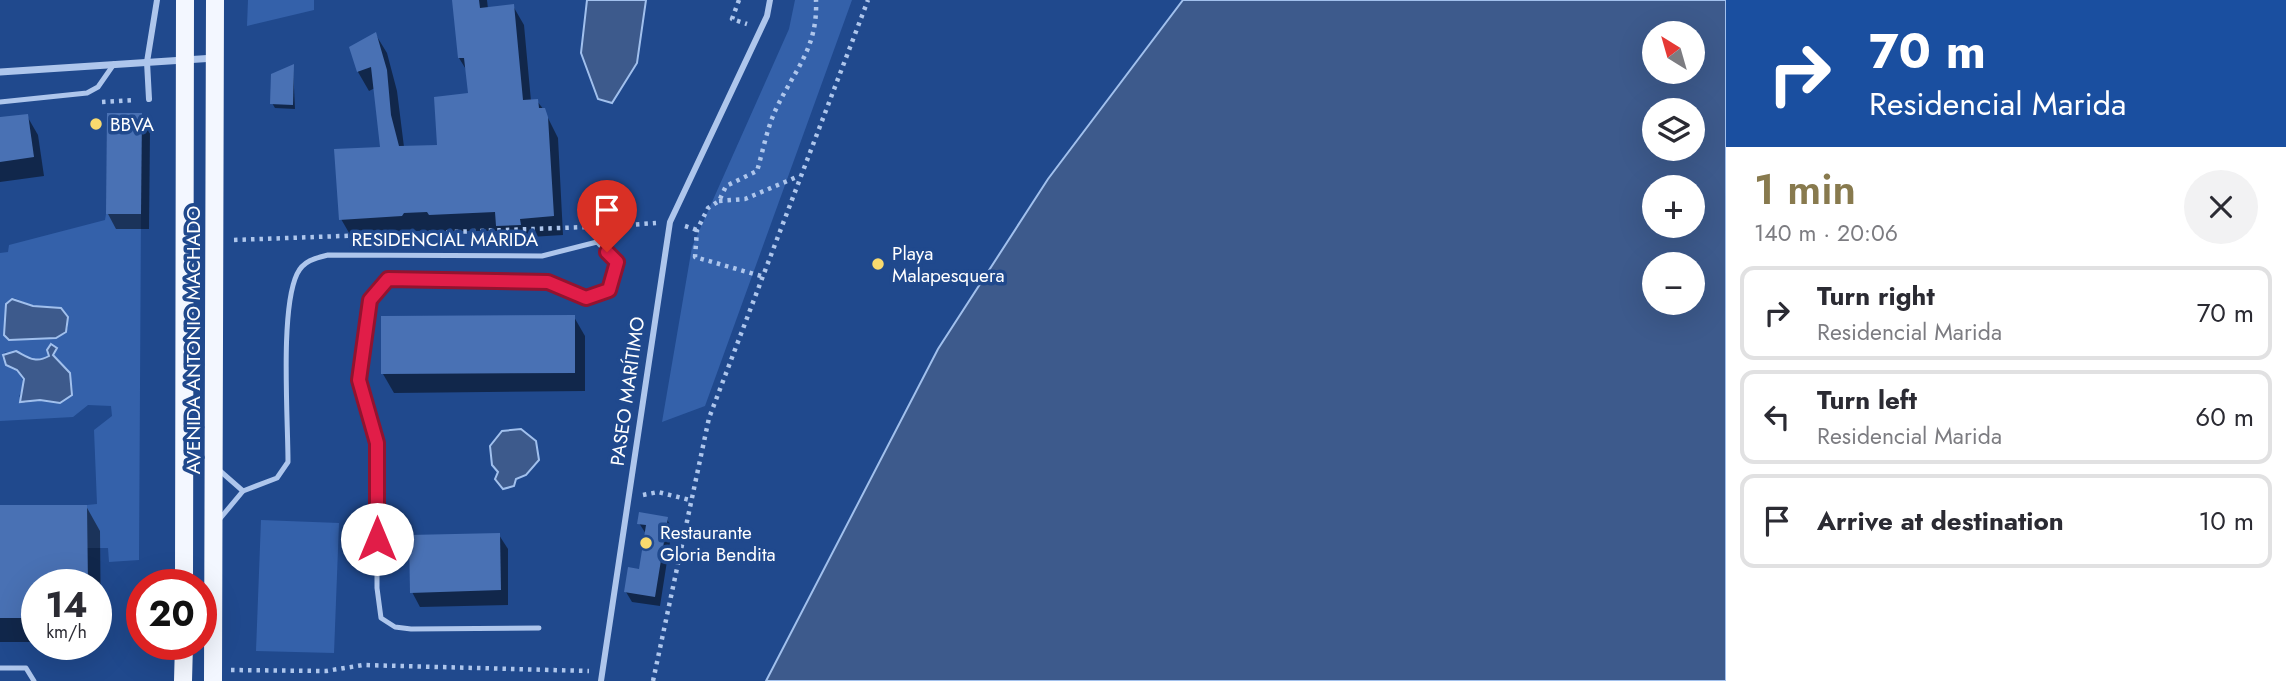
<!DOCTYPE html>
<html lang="en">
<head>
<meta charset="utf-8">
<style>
  body { margin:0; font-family:Jost,sans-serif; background:#f2f2f3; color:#2b2b33; height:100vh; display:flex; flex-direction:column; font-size:26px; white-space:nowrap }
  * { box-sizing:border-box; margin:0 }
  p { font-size:23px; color:#7c7c81 }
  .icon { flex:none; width:38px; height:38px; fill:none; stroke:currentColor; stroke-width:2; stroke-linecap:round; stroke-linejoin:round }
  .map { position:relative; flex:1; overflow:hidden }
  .details { display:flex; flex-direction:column; background:#fff; width:560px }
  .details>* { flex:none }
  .top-card { background:#1a4fa0; color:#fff; overflow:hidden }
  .needle { width:46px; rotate:323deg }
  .controls { position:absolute; left:1642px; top:21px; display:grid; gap:14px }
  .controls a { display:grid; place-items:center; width:63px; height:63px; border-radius:50%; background:#fff; box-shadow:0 7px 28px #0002; font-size:35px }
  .speed { position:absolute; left:21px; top:569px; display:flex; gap:14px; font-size:35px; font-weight:700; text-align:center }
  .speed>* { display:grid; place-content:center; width:91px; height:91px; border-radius:50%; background:#fff; box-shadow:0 7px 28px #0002; line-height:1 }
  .speed small { font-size:18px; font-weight:400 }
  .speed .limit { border:10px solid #d22; background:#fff; color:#111 }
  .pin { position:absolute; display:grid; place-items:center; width:60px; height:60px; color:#fff; margin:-72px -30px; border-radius:50% 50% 50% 0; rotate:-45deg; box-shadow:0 0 7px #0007 }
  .pin .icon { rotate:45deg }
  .me { position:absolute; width:77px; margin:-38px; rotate:0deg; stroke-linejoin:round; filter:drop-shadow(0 0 5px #0008) }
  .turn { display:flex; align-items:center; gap:24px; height:147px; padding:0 28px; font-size:32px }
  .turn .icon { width:91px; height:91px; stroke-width:2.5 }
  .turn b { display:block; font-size:49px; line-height:60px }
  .round { display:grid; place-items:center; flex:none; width:74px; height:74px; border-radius:37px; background:#f2f2f3 }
  .headline { display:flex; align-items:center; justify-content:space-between; height:119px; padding:0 28px }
  h1 { font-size:42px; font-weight:600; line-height:52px; color:#887a4e }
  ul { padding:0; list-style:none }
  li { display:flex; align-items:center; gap:21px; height:94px; margin:0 14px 10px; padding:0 14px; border:4px solid #e1e1e2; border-radius:14px }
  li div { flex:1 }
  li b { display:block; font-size:26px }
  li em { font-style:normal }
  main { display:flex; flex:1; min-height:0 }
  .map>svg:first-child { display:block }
</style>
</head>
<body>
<main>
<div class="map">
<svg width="1726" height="681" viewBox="0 0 1726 681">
  <rect width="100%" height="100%" fill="#20498d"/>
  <!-- green -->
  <g fill="#3461aa" fill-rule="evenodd">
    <path d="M248,0H314V10L247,26Z"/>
    <path d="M795,0H852L705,406L662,422L692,247L789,29Z"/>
    <path d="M106,214H141L139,560L109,562L108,548H87V505L97,504L94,430L112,416L111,406L88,405L73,417L0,421V253L8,252L9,245L105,220ZM14,298L33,306L59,307L68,317V328L56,338L9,339L5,306ZM5,352L38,361L53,354C63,363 75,380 72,395L60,403L40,400L25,403L19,396L25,386L19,372L10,368L2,357Z"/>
    <path d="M261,520L339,523L334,653L256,651Z"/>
  </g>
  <!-- water -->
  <g fill="#3d5a8c" stroke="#a1c0ed" stroke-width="2" fill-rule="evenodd">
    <path d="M587,0H646L637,63L612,103L598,99L581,53Z"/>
    <path d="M1183,0H1726V681H766L938,349L1048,179ZM1654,33H1692V72H1654ZM1654,110H1692V149H1654ZM1654,187H1692V226H1654ZM1654,264H1692V303H1654Z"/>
    <path d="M12,299L33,306L61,308L68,317L66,332L56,338L9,340L4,335L6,304Z"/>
    <path d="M51,344L57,348L53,355L70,373L72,395L60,403L40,400L20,402L24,379L17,370L6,365L3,355L16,351C28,357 35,364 49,356L47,350Z"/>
    <path d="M521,429L536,441L539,460L526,475L516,479L514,486L503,489L495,479L498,472L492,465L490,446L502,431Z"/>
  </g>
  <!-- shadow -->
  <g fill="#0007">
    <path d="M454,0H487L488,9L513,6L524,25L531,101H537L544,110L558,138L563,235L530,237L531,243L508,244L501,231H414L413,235L352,238L341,219L382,148L375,88L369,91L358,72L351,47L376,35L387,53L397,91L404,147H439L470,95L467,71L459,58Z"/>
    <path d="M293,66L295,109L275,108L272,103Z"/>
    <path d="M141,115L150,130L149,229H116L108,214Z"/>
    <path d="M27,116L38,135L44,176L0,182V119Z"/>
    <path d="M574,317L585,336V391L394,393L383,374Z"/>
    <path d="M86,506L100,531L101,642H96V584H37V642H0V507Z"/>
    <path d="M667,519L672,529L660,606L632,602L626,592L640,571L646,534L639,523Z"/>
    <path d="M499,535L508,549V605L420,607L412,592Z"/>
  </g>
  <!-- building -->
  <g fill="#4971b4">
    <path d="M452,0H479L480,8L514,4L523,100L538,99L539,108H545L548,117L554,216L520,219L521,225L496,226L495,212L429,215L427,212L404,213L402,216L339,220L334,149L380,147L371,67L357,72L349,47L376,32L387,70L391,115L399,146L437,145L434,97L468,93L464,58H458Z"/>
    <path d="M294,64L293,105L270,104L271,74Z"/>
    <path d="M107,113H142L141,214H106Z"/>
    <path d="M28,114L34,157L0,162V117Z"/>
    <path d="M575,315V373L381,374V316Z"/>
    <path d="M0,505H87L88,584H37V618H0Z"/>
    <path d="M639,512L668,517L655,597L624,592L628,567L639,569L646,525L637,524Z"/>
    <path d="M500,533L501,590L410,593L409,535Z"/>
  </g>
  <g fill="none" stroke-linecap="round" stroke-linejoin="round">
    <!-- path -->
    <g stroke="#aec6ec" stroke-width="4.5" stroke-dasharray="3.5 5" stroke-linecap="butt">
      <path d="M739,0L732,19L747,24"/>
      <path d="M102,102L135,100"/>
      <path d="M719,201L745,199L799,176"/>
      <path d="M685,226L697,230"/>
      <path d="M602,227L656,223"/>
      <path d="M234,240L586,227"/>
      <path d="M761,276L695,257L697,230L708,208L719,201L726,186L757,171C763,151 767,128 776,109C795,69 818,48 816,0"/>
      <path d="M643,495L658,492L690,500"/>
      <path d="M231,670L326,671L363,665L589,671"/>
      <path d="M653,681L709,418L868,0"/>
    </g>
    <!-- service -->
    <g stroke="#aec6ec" stroke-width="5">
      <path d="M0,102L87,93L98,87L114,64"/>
      <path d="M219,470L243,491"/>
      <path d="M218,521L243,491L277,478L288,462C288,418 280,310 297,274C303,261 315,258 328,255L542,256L597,242L617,262L609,290L586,298L549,282L388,279L370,300L359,380L377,443V588L381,618L395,627L411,629L539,628"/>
      <path d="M0,668H26L34,681"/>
    </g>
    <!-- pedestrian -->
    <g stroke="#aec6ec" stroke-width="6">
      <path d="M149,99L147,62L157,0"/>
      <path d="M601,681L670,222L767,16L770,0"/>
    </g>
    <!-- minor -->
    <path stroke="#aec6ec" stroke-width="7" d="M0,72L215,58"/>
    <!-- primary -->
    <g stroke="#f3f7ff" stroke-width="18">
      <path d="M184,584L185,0"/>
      <path d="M183,681L184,644"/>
      <path d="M213,681L215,0"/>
    </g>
  </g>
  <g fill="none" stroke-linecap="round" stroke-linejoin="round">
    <!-- route casing -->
    <g stroke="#92132f" stroke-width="18">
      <path id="route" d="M377,539V443L359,380L370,300L388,279L548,282L586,298L609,290L617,262L607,252"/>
    </g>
    <!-- route -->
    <use href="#route" stroke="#e11d48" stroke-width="12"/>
  </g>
  <!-- markers -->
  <g fill="#f9da6e" stroke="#20498d" stroke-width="2.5">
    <circle cx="96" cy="124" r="7"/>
    <circle cx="878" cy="264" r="7"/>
    <circle cx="646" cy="543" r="7"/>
  </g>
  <g text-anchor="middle" stroke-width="7" stroke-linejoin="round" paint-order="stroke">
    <!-- poi labels -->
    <g font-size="19" fill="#fff" stroke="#20498d" text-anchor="start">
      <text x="110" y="131">BBVA</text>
      <text x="892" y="260">Playa<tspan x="892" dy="22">Malapesquera</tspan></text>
      <text x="660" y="539">Restaurante<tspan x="660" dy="22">Gloria Bendita</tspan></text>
    </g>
    <!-- street labels -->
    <g font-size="19" fill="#fff" stroke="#20498d">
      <text x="445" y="246">RESIDENCIAL MARIDA</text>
      <text transform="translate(193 340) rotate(-90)" y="7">AVENIDA ANTONIO MACHADO</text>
      <text transform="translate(627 391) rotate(-82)" y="7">PASEO MARÍTIMO</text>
    </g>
  </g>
</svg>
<div class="controls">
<a><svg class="needle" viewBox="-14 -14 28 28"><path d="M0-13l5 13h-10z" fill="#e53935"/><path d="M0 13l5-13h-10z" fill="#7c7c81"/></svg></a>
<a><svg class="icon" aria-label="layers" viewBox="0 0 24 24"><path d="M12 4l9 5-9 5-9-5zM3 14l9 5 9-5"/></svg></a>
<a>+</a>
<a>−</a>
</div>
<div class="speed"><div>14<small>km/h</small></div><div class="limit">20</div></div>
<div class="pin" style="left:607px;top:252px;background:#d93025"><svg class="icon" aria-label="arrive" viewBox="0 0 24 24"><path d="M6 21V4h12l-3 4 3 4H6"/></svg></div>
<svg class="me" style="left:377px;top:539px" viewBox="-20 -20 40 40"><circle r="19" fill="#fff"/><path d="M0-13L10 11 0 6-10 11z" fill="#e11d48"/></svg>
</div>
<section class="details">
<div class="top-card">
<div class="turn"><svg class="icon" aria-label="right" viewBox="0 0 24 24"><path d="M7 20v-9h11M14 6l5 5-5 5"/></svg><div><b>70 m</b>Residencial Marida</div></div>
</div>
<div class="headline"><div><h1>1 min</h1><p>140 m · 20:06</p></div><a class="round"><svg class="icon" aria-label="close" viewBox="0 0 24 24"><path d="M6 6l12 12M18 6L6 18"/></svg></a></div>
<ul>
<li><svg class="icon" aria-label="right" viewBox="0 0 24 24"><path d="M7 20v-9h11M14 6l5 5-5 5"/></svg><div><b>Turn right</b><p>Residencial Marida</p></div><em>70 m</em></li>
<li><svg class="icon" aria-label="left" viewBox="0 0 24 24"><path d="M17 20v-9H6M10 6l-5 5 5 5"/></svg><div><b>Turn left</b><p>Residencial Marida</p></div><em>60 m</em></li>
<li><svg class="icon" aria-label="arrive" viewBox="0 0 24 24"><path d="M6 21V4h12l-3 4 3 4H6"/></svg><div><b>Arrive at destination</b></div><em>10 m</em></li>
</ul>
</section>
</main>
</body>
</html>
